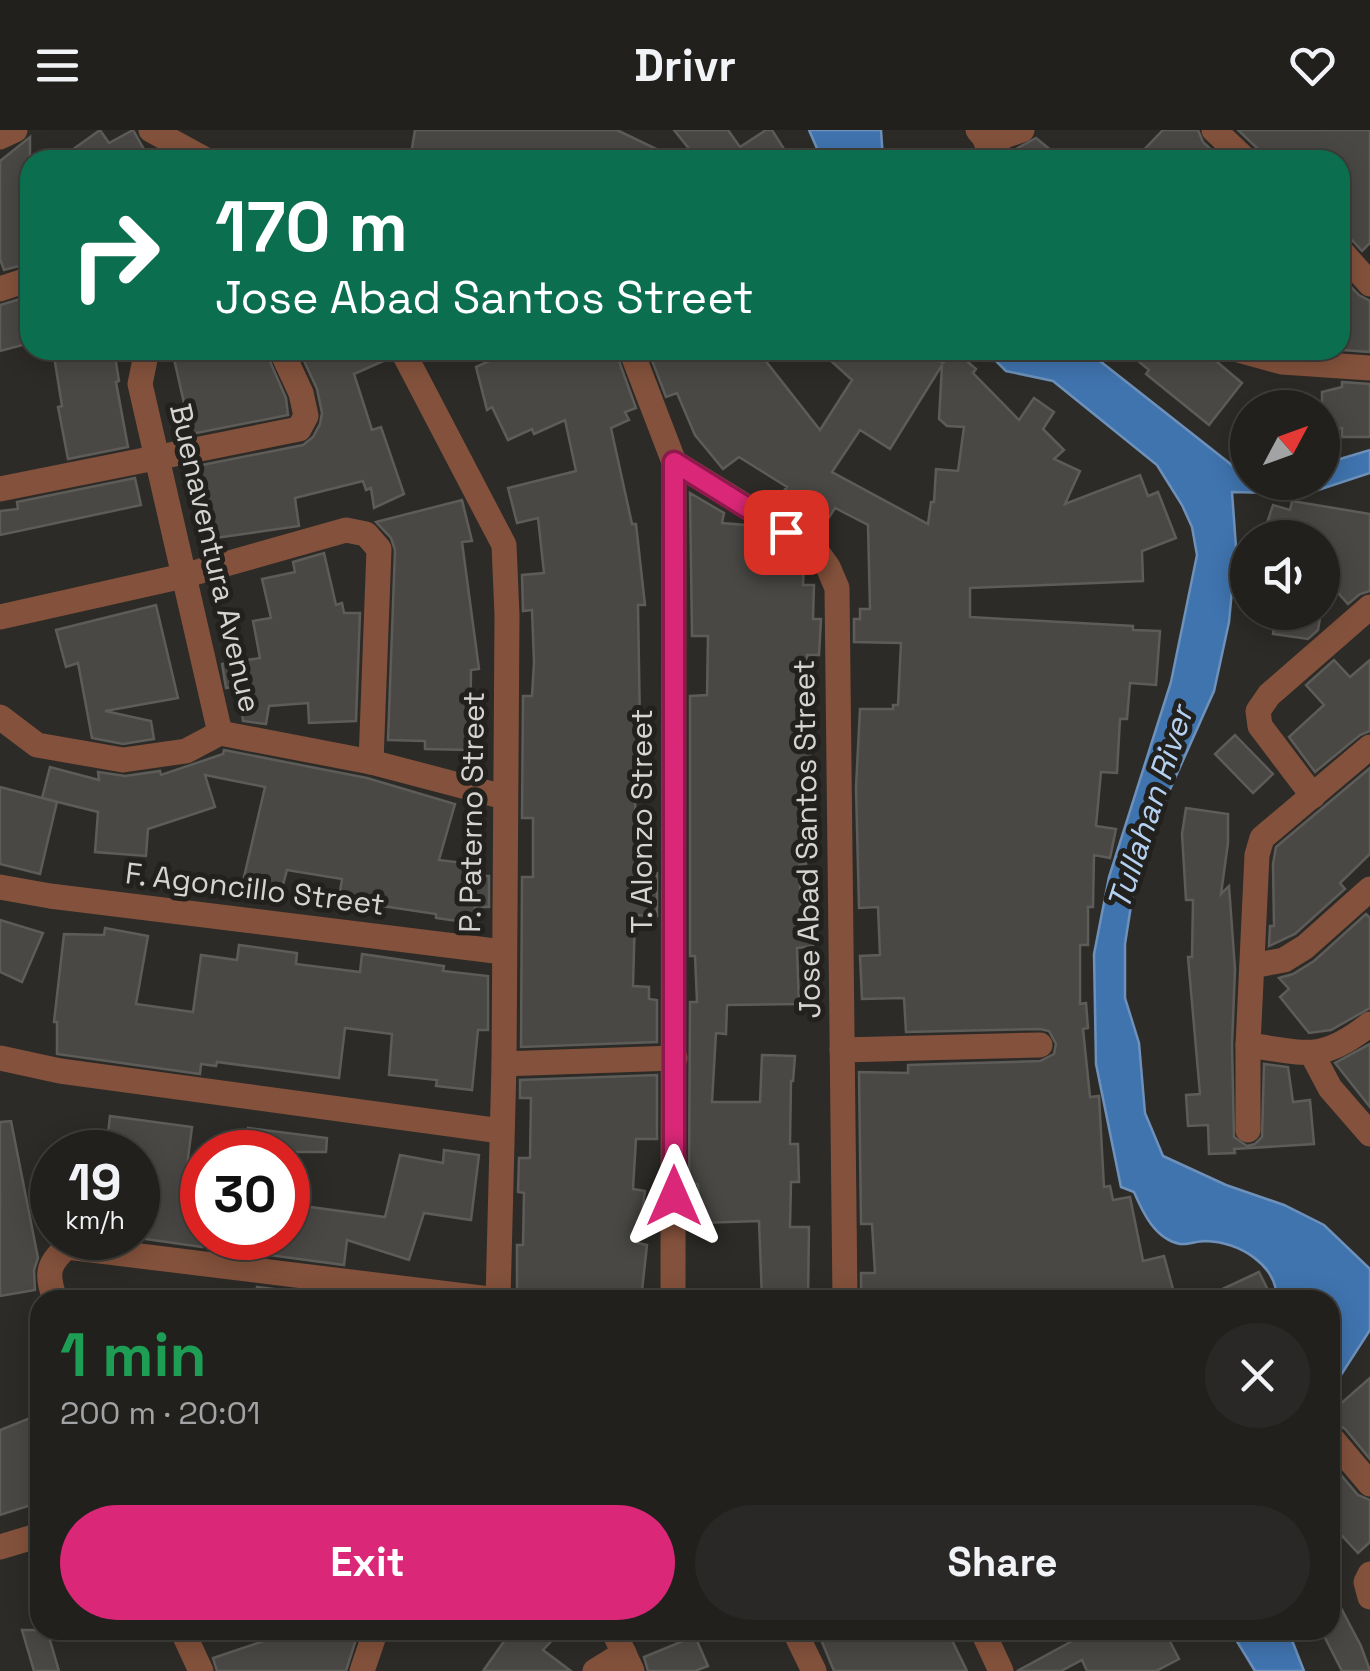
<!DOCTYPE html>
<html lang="en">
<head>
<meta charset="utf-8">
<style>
  body { margin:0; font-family:"Space Grotesk",sans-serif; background:#292826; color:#f1f3f6; height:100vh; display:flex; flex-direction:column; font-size:38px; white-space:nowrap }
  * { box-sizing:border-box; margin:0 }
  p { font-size:32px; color:#a2a3a4 }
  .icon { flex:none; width:55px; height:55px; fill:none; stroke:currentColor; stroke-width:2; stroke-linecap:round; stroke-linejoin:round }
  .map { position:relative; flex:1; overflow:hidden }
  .drawer { position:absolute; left:30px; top:1160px; width:1310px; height:350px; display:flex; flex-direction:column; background:#21201d; border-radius:30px; box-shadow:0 5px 25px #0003,0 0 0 2px #3e3e3b }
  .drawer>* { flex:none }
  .guide { position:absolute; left:20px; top:20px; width:1330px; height:210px; border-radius:30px; box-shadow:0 5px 25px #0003,0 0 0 2px #3e3e3b; background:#0b6e4f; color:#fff; overflow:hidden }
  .needle { width:65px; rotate:49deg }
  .tools { position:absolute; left:1230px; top:260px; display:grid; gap:20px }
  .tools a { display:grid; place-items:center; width:110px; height:110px; border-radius:50%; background:#21201d; box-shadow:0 5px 25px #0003,0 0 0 2px #3e3e3b; font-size:50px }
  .speed { position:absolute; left:30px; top:1000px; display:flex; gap:20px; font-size:50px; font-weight:700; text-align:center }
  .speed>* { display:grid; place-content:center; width:130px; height:130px; border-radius:50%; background:#21201d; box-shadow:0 5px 25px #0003,0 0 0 2px #3e3e3b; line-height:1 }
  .speed small { font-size:25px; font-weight:400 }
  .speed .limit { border:15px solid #d22; background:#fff; color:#111 }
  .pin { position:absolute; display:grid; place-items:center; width:85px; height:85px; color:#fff; margin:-42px; border-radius:20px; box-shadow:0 5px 15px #0006 }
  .me { position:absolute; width:110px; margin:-55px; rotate:0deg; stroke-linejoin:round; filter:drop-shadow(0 0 8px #0008) }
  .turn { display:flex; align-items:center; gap:35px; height:210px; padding:0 30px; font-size:45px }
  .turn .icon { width:130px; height:130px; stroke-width:2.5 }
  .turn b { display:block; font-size:70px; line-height:85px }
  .round { display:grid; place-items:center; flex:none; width:105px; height:105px; border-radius:52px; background:#292826 }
  .overview { display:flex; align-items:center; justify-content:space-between; height:170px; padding:0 30px }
  h1 { font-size:60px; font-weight:700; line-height:75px; color:#1e9e55 }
  .primary-button { display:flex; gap:20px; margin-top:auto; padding:20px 30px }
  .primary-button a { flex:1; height:115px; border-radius:60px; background:#db2777; color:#fff; font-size:40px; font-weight:700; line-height:115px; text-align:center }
  .primary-button a+a { background:#292826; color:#f1f3f6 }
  header { display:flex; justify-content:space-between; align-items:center; height:130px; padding:0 30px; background:#21201d; font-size:45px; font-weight:700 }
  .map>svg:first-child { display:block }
</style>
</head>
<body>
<header><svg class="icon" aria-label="menu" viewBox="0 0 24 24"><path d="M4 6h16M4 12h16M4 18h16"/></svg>Drivr<svg class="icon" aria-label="heart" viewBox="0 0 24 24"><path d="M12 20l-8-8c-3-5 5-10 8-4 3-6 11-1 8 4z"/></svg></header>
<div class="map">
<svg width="1370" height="1541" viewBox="0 0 1370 1541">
  <rect width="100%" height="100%" fill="#2c2b27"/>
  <!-- water -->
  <g fill="#4074af" stroke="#6d91ba" stroke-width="2.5">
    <path d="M809,0H881L883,30H822Z"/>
    <path d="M985,220H1086L1247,347L1248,352H1322L1323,334L1370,320V343L1306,364L1232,362L1236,417L1229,492L1214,561L1138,731L1125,814V868L1139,913L1145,983L1163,1026L1226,1055L1284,1075L1324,1095L1370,1139V1200L1330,1262V1170H1277C1277,1134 1239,1112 1205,1111C1197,1111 1188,1115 1180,1114C1155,1109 1143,1083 1134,1062L1121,1057L1096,934L1094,824L1109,747L1171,552L1197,425L1192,397L1182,375L1157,335L1053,251L1006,241Z"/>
    <path d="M1230,1500H1288L1304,1541H1255Z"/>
  </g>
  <!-- building -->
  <g fill="#494845" stroke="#5d5c58" stroke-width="2.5" fill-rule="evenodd">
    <path d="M100,0L109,13L133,0L150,30H58Z"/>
    <path d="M415,0H617L679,30H410Z"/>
    <path d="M674,0H728L740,17L766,0H772L791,30H698Z"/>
    <path d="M1163,0H1198L1203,12L1222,30H1134Z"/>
    <path d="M1238,0H1370V113L1362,121L1351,109L1340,104V30H1262L1257,18Z"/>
    <path d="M30,7V133L4,140L0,129V31Z"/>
    <path d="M1036,8L1063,30H1020L1016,19Z"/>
    <path d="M1348,154L1359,165L1370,171V222L1343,220Z"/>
    <path d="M30,166V213L0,221V175Z"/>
    <path d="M53,220H114L119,251L116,252L128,317L68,329L58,277L62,276Z"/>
    <path d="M172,220H265L286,268L288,285L191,304Z"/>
    <path d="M299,220H386L388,229L354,244L372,300L381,297L404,364L374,378L371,358L366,360L363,351L295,368L299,396L208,409L192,337L303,315L313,307L320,294L322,283L317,259Z"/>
    <path d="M513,220H615L636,278L625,282L629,290L611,298L632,394H636L645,475H638L641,657H635L636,742L657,743V786L635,785L633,856L649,857V869L657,870V912L521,917L522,747H533V688H522L523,566H532L534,532L532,480L523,481L522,445L544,443L538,388L517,393L508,358L576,341L565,290L534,304L532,299L508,310L492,277L487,280L476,237Z"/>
    <path d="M648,220H757L820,300L852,250L819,220H923L943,233L954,220L976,239L973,243L1019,290L1034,268L1054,282L1043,299L1064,320L1054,329L1080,341L1065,374L1140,345L1148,366L1158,362L1176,408L1142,421L1143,451L970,458V487L1133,496V500L1160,501L1156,555L1130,553L1127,589H1120L1117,643L1101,642L1096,696L1116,699L1110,728L1094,725L1093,777H1088V815H1080V874L1086,873L1088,898L1083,899L1090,967L1099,966L1104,1057L1110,1056L1113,1070L1130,1067L1143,1131L1164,1126L1173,1159L1132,1170L1128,1162L1099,1170H861V1143H875L872,1094H861L859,942L908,943V935L1040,931L1054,924L1056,914L1049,901L1040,899L906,902L904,868L862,869L860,826L880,825L878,777L859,778L856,657L860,579H893V575H898L901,513L854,512V489H860V479H870L868,395L835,378L826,392L783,362L787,357L739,327L723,339L695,305L677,263L666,267ZM942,235L939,289L947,296L964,297L958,341L936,339L934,372H931L928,394L832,342L860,300L890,319Z"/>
    <path d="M1125,220H1203L1242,253L1209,295L1146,244L1149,240Z"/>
    <path d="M1342,252L1370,254V307H1342V298L1322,303V262L1342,257Z"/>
    <path d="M135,348L141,375L0,405V381L18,379L17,372Z"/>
    <path d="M690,363L724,383L722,393L746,395L804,431L803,455H814L813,489H821L819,525H807L812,685H804L806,734L799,735L801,780H809L813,816L797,818L799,874L727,875L726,904L716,903L712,972H760L762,925L795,926L793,951H791L790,1014H798L799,1052H791L790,1097H809L808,1170H762L759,1091L700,1093L698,1054H689L690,872H697L695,826H690V566L707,565L708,506H692Z"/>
    <path d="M462,370L472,411L462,412L479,539L471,540L470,620L425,619V611L388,610L395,420L391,408L376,392Z"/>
    <path d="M1292,371L1370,384V461L1360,464L1348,474L1322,445V408H1262L1273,375L1290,380Z"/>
    <path d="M324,423L336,475L342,473L344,483H360L356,591L309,593L308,573L269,576L266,594L243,591L239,556L226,558L222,534L260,528L253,491L271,488L262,449L295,442L293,432Z"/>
    <path d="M156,475L178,568L105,581L151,591L154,609L123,614L92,608L78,533L66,537L56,500Z"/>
    <path d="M1277,482H1321L1318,500L1308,509L1273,504Z"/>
    <path d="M1334,530L1350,547L1370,530V601L1360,605L1315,642L1289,607L1324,575L1306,555Z"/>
    <path d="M1235,605L1273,644L1253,663L1215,624Z"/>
    <path d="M224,620L367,648L455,674L439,730L480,735L479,746H489V777H475L472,793L436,788V784L382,776L383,773L339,768L342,749L287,740L279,770L241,760L265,657L205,645L215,677L148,699L146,726L95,722L98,682L42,668L50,637L99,650L98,642L125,646L160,641L161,645L223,624Z"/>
    <path d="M1370,638V724L1340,753L1345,759L1295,804L1269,816L1270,796H1274L1273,734L1276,717Z"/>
    <path d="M0,657L57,672L40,744L0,734Z"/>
    <path d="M1186,678L1228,684V713L1221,764L1229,756L1235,839L1232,915L1234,1007L1247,1016L1255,1014L1262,1007L1264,934L1288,937L1293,972L1310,970L1314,1014L1234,1019L1235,1023L1209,1024L1208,995L1188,996L1186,965L1200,964L1188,827H1192L1193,770H1186L1182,704Z"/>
    <path d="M1366,784L1370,788V878L1331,900L1309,903L1280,867L1289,859L1279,848L1293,844L1314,831Z"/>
    <path d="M0,790L43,803L22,852L0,842Z"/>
    <path d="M105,798L148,806L136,874L193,882L201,825L237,830L239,815L297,823L296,834L360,842L362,824L444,836L443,841L488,846V900H478L472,960L436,956L437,950L389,945L392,904L345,898L339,948L217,932L216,936L201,934L200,944L57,924V892H54L64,804L104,805Z"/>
    <path d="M1370,914V977L1335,933Z"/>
    <path d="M657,945V1009H636L633,1059L645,1061L638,1113L647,1115L641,1170H517V1115H523L524,1063L518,1062L519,1028H530L531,968H520V950Z"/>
    <path d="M110,986L192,997L184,1059L202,1062V1117L138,1108V1022H106Z"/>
    <path d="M11,991L38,1128L34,1140L35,1160L0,1166V992Z"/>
    <path d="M248,998L327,1008L326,1022H245Z"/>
    <path d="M444,1020L479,1025L471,1090L424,1083L409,1130L347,1110L344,1135L261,1124L288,1113V1074L385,1087L400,1025L443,1033Z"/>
    <path d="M1259,1142L1273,1170H1199Z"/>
    <path d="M257,1157L340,1167L339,1170H255Z"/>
    <path d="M1370,1248V1329L1345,1299L1330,1290V1283Z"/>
    <path d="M40,1284V1372L0,1385V1300Z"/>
    <path d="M1330,1332L1358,1365L1370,1370V1412L1358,1423L1330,1393Z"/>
    <path d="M1330,1457L1361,1516L1370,1541H1342L1321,1500H1330Z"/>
    <path d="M22,1500H47L59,1541H34Z"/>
    <path d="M266,1500H359L346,1541H217L213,1528L267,1510Z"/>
    <path d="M512,1500H562L543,1520L571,1541H483Z"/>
    <path d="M817,1500H947L967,1541H834Z"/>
    <path d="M1070,1500H1164L1179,1529L1156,1541H1087L1082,1530L1061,1541H1017L1074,1510Z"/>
    <path d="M695,1506L708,1536L695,1541H648L644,1527Z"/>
  </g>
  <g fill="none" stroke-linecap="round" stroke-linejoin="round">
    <!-- minor -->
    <g stroke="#84523c" stroke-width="25">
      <path d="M151,0L206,30"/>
      <path d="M978,0L1004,30"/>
      <path d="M1214,0L1246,30"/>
      <path d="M0,7L15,0"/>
      <path d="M986,12L1022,0"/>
      <path d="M1340,120L1370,154"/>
      <path d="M0,159L30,149"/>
      <path d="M147,220L140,254L220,603"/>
      <path d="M402,220L504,415L507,485L504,934L498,1170"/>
      <path d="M631,220L674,332L673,1170"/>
      <path d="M1238,220L1282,232L1370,238"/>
      <path d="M674,332L815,419L828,437L837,458L845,1170"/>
      <path d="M0,359L299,299L306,286L301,263L281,220"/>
      <path d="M0,487L183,446L346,400L366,404L379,419L371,632"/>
      <path d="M0,587L37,615L123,630L186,621L220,603"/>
      <path d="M220,603L371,632L504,667"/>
      <path d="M1313,666L1260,596L1258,581L1269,565L1370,477"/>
      <path d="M0,757L50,766L503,822"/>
      <path d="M1252,836L1284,830L1305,817L1370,759"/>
      <path d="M1248,915C1306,923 1321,933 1370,894"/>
      <path d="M842,920L1040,915"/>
      <path d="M1312,924L1330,958L1370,1004"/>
      <path d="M0,928L60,941L501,1001"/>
      <path d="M504,934L675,928"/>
      <path d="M1248,1000V915L1257,725L1262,708L1370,617"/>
      <path d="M55,1170C47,1145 46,1135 67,1117L498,1170"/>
      <path d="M1333,1310L1370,1354"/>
      <path d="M0,1417L40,1405"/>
      <path d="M1370,1444L1366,1452L1370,1467"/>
      <path d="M182,1500L201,1541"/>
      <path d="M613,1500L632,1541"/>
      <path d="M794,1500L814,1541"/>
      <path d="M982,1500L1001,1541"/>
      <path d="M362,1541L376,1500"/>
      <path d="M595,1541L624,1523"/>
    </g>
  </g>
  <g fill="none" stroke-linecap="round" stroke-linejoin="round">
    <!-- route casing -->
    <g stroke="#8e194d" stroke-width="25">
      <path id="route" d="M674,1066V332L786,402"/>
    </g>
    <!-- route -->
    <use href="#route" stroke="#db2777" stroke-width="18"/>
  </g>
  <g text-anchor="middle" stroke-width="10" stroke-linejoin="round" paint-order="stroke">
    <!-- street labels -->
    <g font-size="30" fill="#d5d4d2" stroke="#22211e">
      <text transform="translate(215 428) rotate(77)" y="10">Buenaventura Avenue</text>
      <text transform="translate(472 682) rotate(-89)" y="10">P. Paterno Street</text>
      <text transform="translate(642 691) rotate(-90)" y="10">T. Alonzo Street</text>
      <text transform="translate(807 709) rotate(-91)" y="10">Jose Abad Santos Street</text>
      <text transform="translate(255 759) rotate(7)" y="10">F. Agoncillo Street</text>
    </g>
    <!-- water labels -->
    <g font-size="32" font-style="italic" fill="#b5d1f2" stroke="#22211e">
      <text transform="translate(1150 678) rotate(-72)" y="11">Tullahan River</text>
    </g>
  </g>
</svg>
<div class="tools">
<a><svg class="needle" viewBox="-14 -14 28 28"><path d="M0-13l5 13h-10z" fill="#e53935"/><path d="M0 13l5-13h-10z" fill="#a2a3a4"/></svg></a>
<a><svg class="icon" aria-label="sound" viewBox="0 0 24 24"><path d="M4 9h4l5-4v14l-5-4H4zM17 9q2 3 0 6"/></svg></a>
</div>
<div class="speed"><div>19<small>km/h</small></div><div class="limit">30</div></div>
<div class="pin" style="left:786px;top:402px;background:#d93025"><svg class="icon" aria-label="arrive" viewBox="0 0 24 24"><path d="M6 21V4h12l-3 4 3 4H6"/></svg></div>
<svg class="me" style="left:674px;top:1066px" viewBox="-20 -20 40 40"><path d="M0-17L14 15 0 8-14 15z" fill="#db2777" stroke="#fff" stroke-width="4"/></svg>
<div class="guide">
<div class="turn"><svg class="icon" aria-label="right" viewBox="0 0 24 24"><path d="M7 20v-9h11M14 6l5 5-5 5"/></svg><div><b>170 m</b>Jose Abad Santos Street</div></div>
</div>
<section class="drawer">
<div class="overview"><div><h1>1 min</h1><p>200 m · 20:01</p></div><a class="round"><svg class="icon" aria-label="close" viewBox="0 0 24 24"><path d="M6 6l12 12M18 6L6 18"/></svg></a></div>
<div class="primary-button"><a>Exit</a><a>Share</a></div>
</section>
</div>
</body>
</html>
